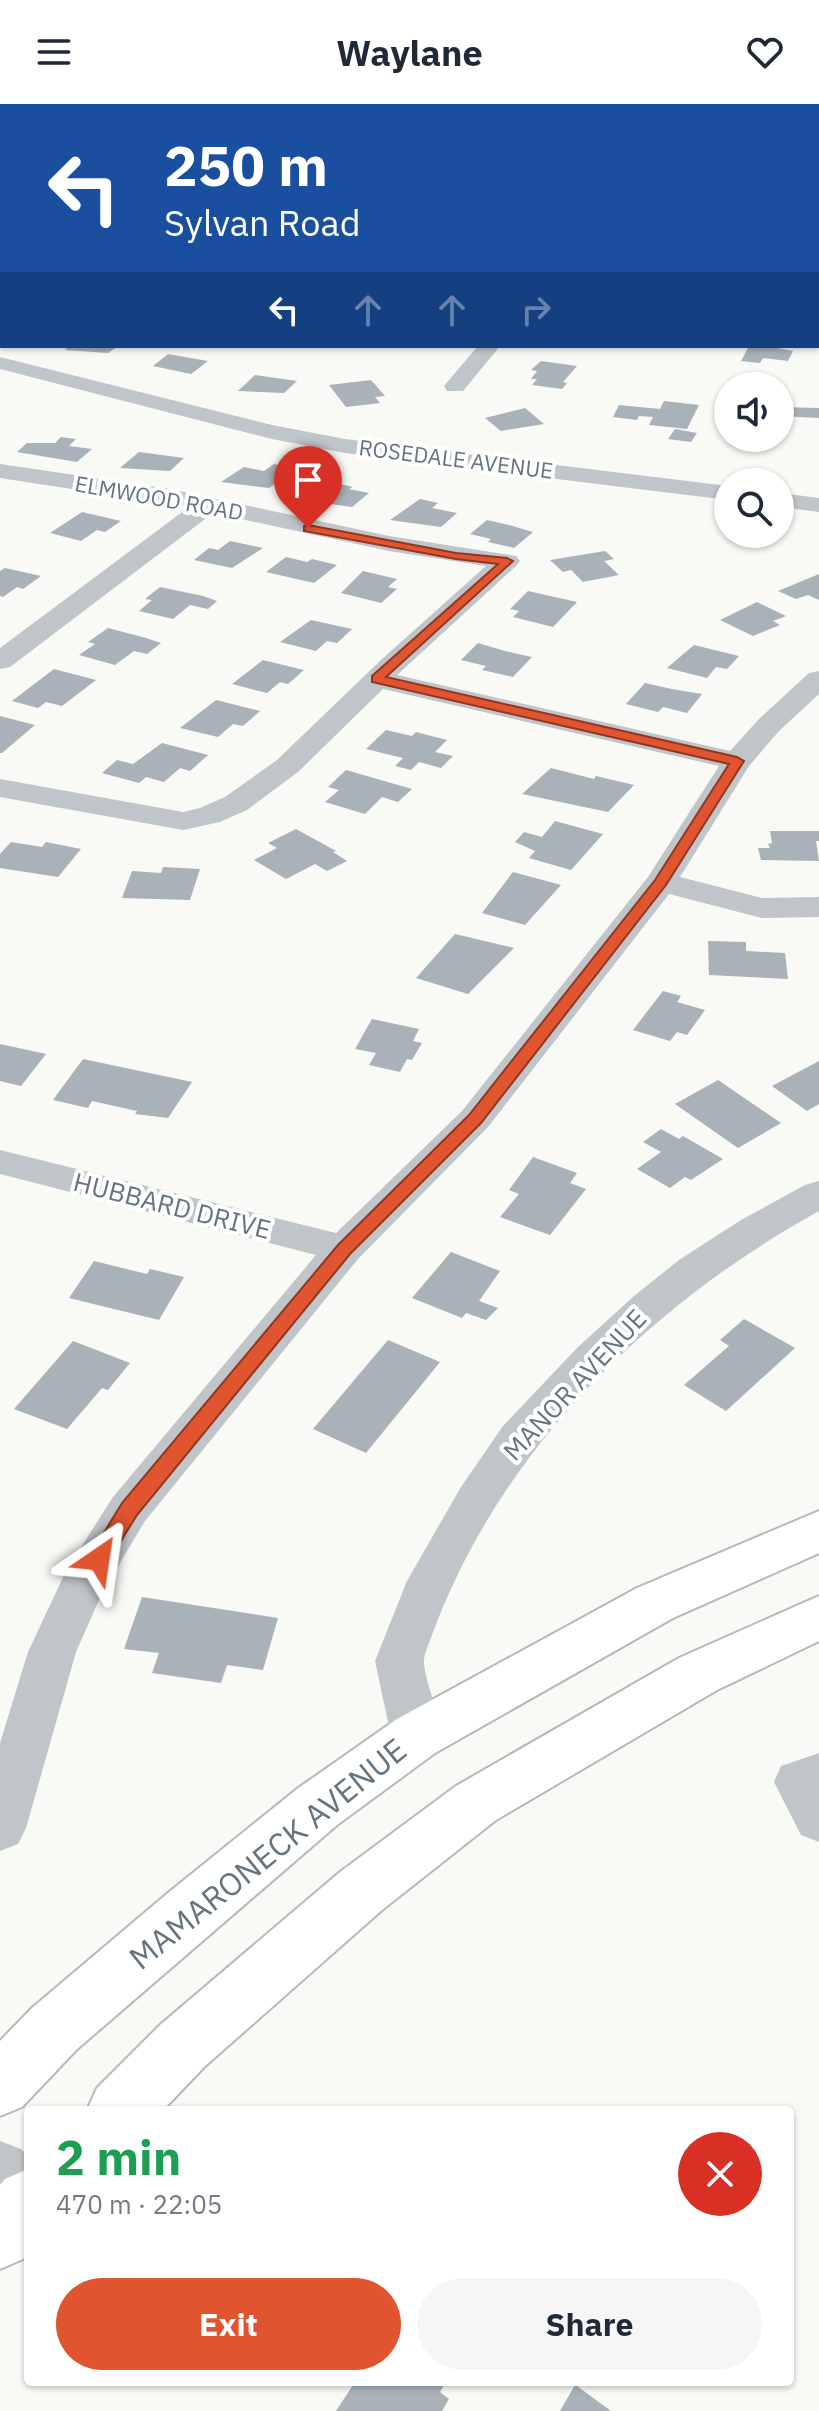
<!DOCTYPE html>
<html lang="en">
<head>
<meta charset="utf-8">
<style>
  body { margin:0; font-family:"IBM Plex Sans",sans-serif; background:#f6f6f7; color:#1f2937; height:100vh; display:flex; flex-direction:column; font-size:30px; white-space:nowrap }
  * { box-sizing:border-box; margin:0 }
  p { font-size:26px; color:#747a83 }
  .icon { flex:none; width:44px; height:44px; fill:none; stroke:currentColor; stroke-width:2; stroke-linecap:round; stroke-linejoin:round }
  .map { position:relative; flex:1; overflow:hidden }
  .drawer { position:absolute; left:24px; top:2002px; width:770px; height:280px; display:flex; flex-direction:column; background:#fff; border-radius:8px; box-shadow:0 2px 6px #0004 }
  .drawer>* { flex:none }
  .guide { position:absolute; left:0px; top:0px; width:820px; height:244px; box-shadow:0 2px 6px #0004; background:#1a4fa0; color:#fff; overflow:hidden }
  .fabs { position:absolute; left:714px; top:268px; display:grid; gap:16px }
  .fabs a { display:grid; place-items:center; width:80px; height:80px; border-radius:50%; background:#fff; box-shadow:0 2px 6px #0004; font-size:40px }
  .pin { position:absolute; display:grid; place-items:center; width:68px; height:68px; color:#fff; margin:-82px -34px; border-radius:50% 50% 50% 0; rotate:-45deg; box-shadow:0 0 8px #0007 }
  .pin .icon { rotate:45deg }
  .me { position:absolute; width:88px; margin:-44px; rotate:32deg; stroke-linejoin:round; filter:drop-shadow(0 0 6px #0008) }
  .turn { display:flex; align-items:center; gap:28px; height:168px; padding:0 32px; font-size:36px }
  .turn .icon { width:104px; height:104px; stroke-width:2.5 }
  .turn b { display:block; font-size:56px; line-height:68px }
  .lanes { display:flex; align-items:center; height:76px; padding:0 32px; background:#0003; justify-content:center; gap:40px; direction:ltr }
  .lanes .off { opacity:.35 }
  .round { display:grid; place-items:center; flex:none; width:84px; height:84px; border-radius:42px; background:#f6f6f7 }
  .headline { display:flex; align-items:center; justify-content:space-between; height:136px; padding:0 32px }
  h1 { font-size:48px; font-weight:700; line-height:60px; color:#1e9e55 }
  .action { display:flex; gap:16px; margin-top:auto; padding:16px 32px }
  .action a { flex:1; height:92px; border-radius:48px; background:#e0552f; color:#fff; font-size:32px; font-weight:700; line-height:92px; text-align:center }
  .action a+a { background:#f6f6f7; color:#1f2937 }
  header { display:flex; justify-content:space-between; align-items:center; height:104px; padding:0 32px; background:#fff; font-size:36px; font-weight:700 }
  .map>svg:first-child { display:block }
</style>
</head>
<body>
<header><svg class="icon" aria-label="menu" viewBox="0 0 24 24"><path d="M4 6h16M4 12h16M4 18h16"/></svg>Waylane<svg class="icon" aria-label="heart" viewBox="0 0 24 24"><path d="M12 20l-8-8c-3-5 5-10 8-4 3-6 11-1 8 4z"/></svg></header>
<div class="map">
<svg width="819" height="2307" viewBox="0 0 819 2307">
  <rect width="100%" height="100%" fill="#f9f9f6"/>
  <!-- building -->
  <g fill="#a9b2b8">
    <path d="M70,242H119L108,249L65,246Z"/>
    <path d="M749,242H767L793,247L788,257L763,254L760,259L741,257Z"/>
    <path d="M168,250L208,257L191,270L153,262Z"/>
    <path d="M541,257L577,262L563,278L567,279L562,285L532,281L537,275H531L537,267L531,266Z"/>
    <path d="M255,271L297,277L284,289L238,287Z"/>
    <path d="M371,276L385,292L375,293L380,299L346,303L329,281Z"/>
    <path d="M664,297L699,301L687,325L649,321L653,313L639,312L637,316L613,313L619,301L660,305Z"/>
    <path d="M780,303L819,304V314L780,312Z"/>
    <path d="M525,304L544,320L501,327L485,314Z"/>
    <path d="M675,325L697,329L691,338L668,335Z"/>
    <path d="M61,333L76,335L69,342L92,345L77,358L17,348L27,339H55Z"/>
    <path d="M139,348L184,354L170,367L120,364Z"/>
    <path d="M274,360L297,365L269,384L221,378L244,363L264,367Z"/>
    <path d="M327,377L353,383L349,385L369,389L352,403L302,396Z"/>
    <path d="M420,395L438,399L432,404L457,409L441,423L390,416Z"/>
    <path d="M82,408L121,417L105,428L97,426L81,437L50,429Z"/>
    <path d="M487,416L509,421L533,428L514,444L488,438L491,435L470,430Z"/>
    <path d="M230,437L263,444L232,464L194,456L209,444L218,446Z"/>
    <path d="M605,447L614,455L604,457L619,471L583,478L571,466L563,468L550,456Z"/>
    <path d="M286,453L307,458L312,455L337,461L314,479L266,468Z"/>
    <path d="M5,464L41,472L23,485L17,483L3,493L0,492V467Z"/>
    <path d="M363,467L397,475L388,483L397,485L381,499L341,489Z"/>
    <path d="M819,470V496L808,491L796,495L778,487Z"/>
    <path d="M160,483L203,492L217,497L208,505L190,501L173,515L139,507L152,496L145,495Z"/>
    <path d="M528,487L577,498L553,523L513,513L519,507L510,505Z"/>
    <path d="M757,498L786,512L773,517L780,521L753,532L720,516Z"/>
    <path d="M311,516L352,525L337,539L327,537L316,547L280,538Z"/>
    <path d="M108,524L146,534L161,539L147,550L134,547L115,561L79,551L95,540L88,538Z"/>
    <path d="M478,539L505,547L532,553L513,573L482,566L486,562L461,556Z"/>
    <path d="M694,541L739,552L727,565L716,563L707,574L667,564Z"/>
    <path d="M263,556L304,566L288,580L280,578L267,589L232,580Z"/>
    <path d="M54,565L96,576L62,602L46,598L38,604L12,597Z"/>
    <path d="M645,579L672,585L702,590L687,609L663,603L658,608L626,600Z"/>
    <path d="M216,596L260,607L243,622L233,620L218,633L180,624Z"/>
    <path d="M0,612L35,621L2,649H0Z"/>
    <path d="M386,626L412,632L416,628L447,636L435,648L453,652L441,664L419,658L411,666L395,662L403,654L366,645Z"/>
    <path d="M162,639L208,651L190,667L180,664L164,678L146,673L139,679L102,669L117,656L133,660Z"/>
    <path d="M551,664L594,675L596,672L634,681L608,708L522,690Z"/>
    <path d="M346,666L412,685L398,698L382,693L365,710L325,698L339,686L328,683Z"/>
    <path d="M555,717L603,730L571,766L529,754L535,747L515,738L524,728L542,733Z"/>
    <path d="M296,725L336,747L333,748L347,757L327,767L315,760L286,775L254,756L277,744L268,739Z"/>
    <path d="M770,727H819V737H816L819,757L761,756L758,744H770L768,740L772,739Z"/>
    <path d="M11,738L42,743L46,738L81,745L58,773L0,764V750Z"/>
    <path d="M163,763L200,765L190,796L122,794L132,767L161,769Z"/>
    <path d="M513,768L561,781L525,821L482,809Z"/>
    <path d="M455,830L514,844L468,890L416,874Z"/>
    <path d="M708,837L746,838V847L785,849L788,875L709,871Z"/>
    <path d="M663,887L681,892L677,898L705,906L687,931L677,928L670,937L633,926Z"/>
    <path d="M372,915L419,925L413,937L422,939L412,956L407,955L400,968L369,961L376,949L355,945Z"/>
    <path d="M0,940L46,950L21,982L0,977Z"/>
    <path d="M83,955L192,978L168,1014L135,1010L137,1007L92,997L88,1004L53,996Z"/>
    <path d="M819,957V1000L807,1007L772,982Z"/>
    <path d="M718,976L781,1019L738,1044L675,1000Z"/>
    <path d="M661,1025L679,1035L683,1032L723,1055L691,1076L685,1073L670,1084L637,1065L661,1048L643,1038Z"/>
    <path d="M533,1053L577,1069L570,1079L586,1085L550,1131L500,1113L519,1090L509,1086Z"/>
    <path d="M451,1148L500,1167L479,1197L498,1204L486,1216L466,1209L462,1214L412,1194Z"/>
    <path d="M94,1157L147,1170L150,1165L184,1173L159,1216L69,1194Z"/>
    <path d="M744,1215L795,1244L726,1307L684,1281L729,1242L720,1236Z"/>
    <path d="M388,1236L440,1258L366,1349L313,1325Z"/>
    <path d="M73,1237L130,1259L108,1286L102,1284L67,1325L14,1305Z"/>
    <path d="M142,1493L278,1514L263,1566L227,1561L221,1579L152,1569L159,1549L124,1545Z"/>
    <path d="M355,2278H446L440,2288L449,2295L442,2307H336Z"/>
    <path d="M575,2281L577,2282L611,2307H560Z"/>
  </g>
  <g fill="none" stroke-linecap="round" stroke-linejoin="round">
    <!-- major casing -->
    <g stroke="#b4b9bd" stroke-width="4">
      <g id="major">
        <path d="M819,1407V1449L673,1514L435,1649L337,1721L76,1946L22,2003L0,2012V1937L32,1904L168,1789L297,1685L397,1615L637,1484Z"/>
        <path d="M819,1492V1537L717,1586L496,1716L382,1806L204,1963L163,2006H87L97,1984L160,1921L340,1768L456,1682L679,1554Z"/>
        <path d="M28,2065V2150L23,2155L0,2165V2081L5,2075Z"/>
      </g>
    </g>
    <!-- minor -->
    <g fill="#c0c5c9" fill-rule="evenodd">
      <rect x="0" y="33" width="2" height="10"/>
      <rect x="818" y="61" width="1" height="10"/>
      <path d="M819,184V197H818V184Z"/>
      <rect x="818" y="225" width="1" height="12"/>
      <path d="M478,242H500L463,287H447L444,282Z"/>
      <path d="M0,253L272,321L345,335L728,382V396L345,349L272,335L0,265Z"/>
      <path d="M0,360L170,385L389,432L516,452L520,457L516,462L397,571L730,647L759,615L809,569L819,567V590L779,627L749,662L680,773L762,794L819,793V813L762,814L669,790L488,1023L358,1155L145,1417L103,1487L76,1548L26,1724L18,1740L0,1747V1639L28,1548L66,1467L113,1393L316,1151L0,1070V1046L336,1129L462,1007L648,773L719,662L383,585L298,668L247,706L220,718L183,726L0,693V675L183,708L200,704L225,693L277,656L382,555L486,462L389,447L213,409L10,563L0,565V544L189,403L0,374Z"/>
      <path d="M780,389L819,394V408L780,403Z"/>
      <path d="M819,1077V1107C649,1201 500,1346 432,1531C429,1540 423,1551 424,1560C427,1590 448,1618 434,1647L416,1653L398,1647L391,1632L375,1557L407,1477L461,1383L503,1322L578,1243L634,1192L679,1156L741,1116L805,1081Z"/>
      <path d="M819,1649V1738L801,1731L774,1678L781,1662Z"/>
      <path d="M0,2037L21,2045L28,2052V2125L7,2116L0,2109Z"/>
    </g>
    <!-- major -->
    <use href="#major" fill="#fff" fill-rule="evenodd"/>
  </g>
  <!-- route -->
  <path fill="#e0552f" stroke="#92371f" stroke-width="2" d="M308,421L456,449L507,454L513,457L386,573L737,653L744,657L666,781L481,1019L350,1150L137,1411L106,1461L99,1463L91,1461L88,1455L122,1399L338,1141L469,1011L655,776L729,660L372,578V572L498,460L456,455L304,427V422Z"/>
  <g text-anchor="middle" stroke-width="8" stroke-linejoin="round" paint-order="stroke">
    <!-- far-street labels -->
    <g font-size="22" fill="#647581" stroke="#fff">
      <text transform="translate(456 355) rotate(7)" y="8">ROSEDALE AVENUE</text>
      <text transform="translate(159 394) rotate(10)" y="8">ELMWOOD ROAD</text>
    </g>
    <!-- street labels -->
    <g font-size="26" fill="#647581" stroke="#fff">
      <text transform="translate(172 1102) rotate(14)" y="9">HUBBARD DRIVE</text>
      <text transform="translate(575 1281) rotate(-47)" y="9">MANOR AVENUE</text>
    </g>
    <!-- near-street labels -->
    <g font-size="32" fill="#647581" stroke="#fff">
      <text transform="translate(268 1750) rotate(-39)" y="11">MAMARONECK AVENUE</text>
    </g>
  </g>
</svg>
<div class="fabs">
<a><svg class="icon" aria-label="sound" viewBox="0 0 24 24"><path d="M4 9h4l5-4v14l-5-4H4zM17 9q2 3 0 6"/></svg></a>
<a><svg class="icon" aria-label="search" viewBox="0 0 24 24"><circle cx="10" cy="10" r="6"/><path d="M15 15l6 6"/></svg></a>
</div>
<div class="pin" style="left:308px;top:424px;background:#d93025"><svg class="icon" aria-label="arrive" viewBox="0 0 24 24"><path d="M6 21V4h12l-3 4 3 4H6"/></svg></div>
<svg class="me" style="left:99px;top:1455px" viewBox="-20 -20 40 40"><path d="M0-17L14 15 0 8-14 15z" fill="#e0552f" stroke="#fff" stroke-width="4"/></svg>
<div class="guide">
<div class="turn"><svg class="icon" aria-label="left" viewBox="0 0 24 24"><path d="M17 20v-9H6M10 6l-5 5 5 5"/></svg><div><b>250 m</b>Sylvan Road</div></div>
<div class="lanes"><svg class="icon" aria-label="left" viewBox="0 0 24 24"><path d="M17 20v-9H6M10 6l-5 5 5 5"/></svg><svg class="icon off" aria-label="ahead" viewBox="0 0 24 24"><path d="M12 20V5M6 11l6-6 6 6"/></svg><svg class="icon off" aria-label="ahead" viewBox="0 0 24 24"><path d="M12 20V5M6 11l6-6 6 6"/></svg><svg class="icon off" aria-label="right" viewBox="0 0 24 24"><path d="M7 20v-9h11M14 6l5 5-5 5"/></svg></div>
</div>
<section class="drawer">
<div class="headline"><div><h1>2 min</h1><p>470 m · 22:05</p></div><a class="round" style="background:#d93025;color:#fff"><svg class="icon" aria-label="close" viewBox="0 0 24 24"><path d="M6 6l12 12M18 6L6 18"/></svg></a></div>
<div class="action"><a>Exit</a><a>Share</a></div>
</section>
</div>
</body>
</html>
